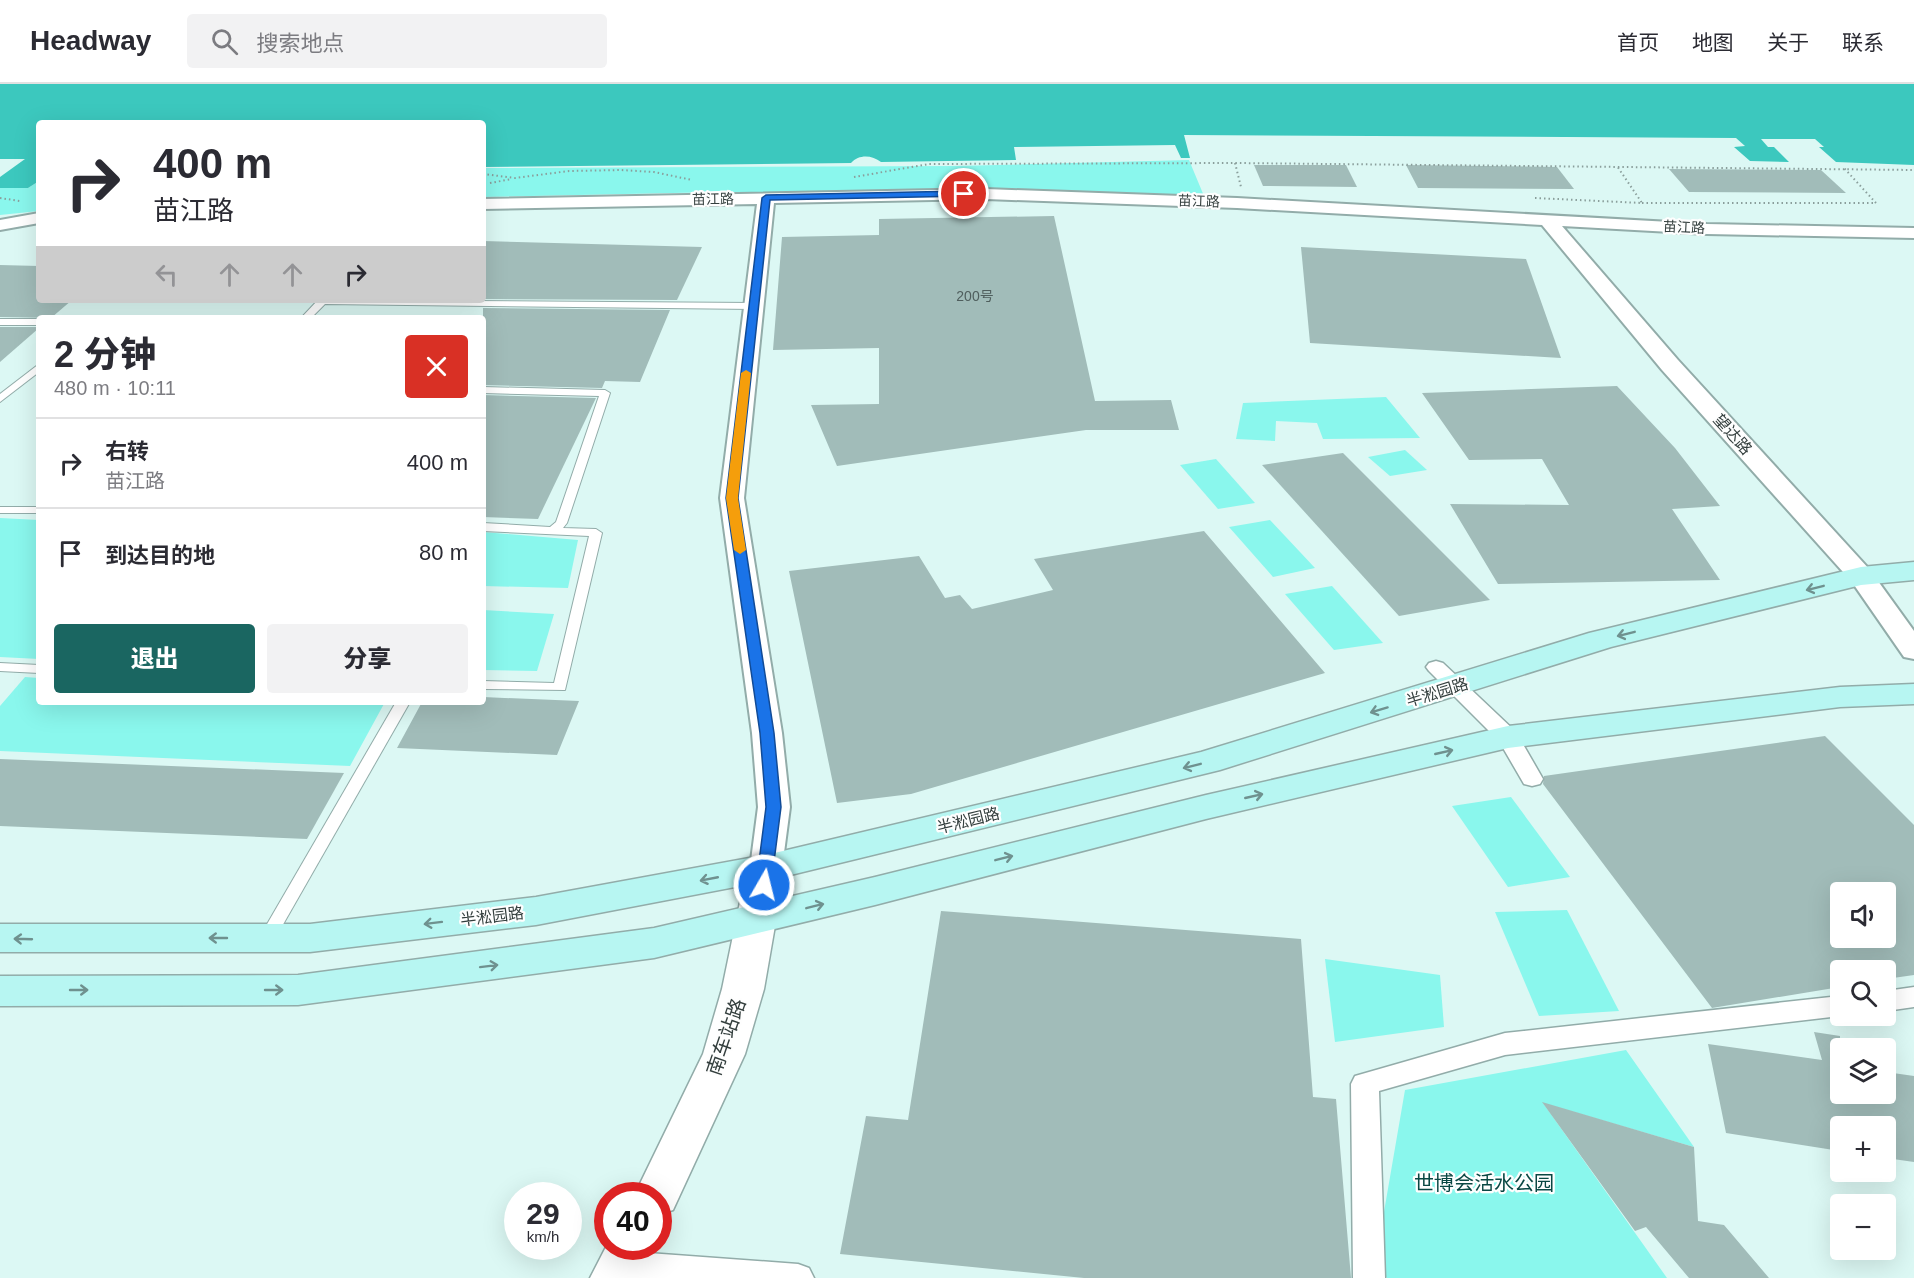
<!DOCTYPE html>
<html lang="zh">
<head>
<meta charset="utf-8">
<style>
  body { margin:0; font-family:Arial,"Noto Sans SC",sans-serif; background:#f2f2f3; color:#2b2b33; height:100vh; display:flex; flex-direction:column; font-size:22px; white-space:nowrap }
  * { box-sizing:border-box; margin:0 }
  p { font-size:20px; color:#7c7c81 }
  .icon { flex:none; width:33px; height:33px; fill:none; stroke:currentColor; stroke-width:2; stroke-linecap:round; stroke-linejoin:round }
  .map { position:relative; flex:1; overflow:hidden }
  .details { position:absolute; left:36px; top:231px; width:450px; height:390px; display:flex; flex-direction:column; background:#fff; border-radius:6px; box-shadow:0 6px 24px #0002 }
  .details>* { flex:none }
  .guide { position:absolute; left:36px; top:36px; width:450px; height:183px; border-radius:6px; box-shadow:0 6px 24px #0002; background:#fff; color:#2b2b33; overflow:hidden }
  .buttons { position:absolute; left:1830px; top:798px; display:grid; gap:12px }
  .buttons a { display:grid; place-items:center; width:66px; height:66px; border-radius:6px; background:#fff; box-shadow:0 6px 24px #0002; font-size:30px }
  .speed { position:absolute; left:504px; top:1098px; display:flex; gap:12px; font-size:30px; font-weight:700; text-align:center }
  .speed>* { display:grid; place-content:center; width:78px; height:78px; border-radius:50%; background:#fff; box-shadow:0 6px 24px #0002; line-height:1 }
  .speed small { font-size:15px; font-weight:400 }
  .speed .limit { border:9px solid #d22; background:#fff; color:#111 }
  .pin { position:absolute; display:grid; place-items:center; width:51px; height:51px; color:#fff; margin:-26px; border:3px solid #fff; border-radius:50%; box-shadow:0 2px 6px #0007 }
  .me { position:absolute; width:66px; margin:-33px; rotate:8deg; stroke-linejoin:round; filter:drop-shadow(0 0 4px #0008) }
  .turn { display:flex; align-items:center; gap:21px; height:126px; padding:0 18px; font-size:27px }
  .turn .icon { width:78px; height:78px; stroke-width:2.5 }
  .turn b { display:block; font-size:42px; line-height:51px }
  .lanes { display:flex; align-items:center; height:57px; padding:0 18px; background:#0003; justify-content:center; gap:30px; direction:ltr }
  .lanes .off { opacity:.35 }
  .round { display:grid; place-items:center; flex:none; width:63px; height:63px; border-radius:6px; background:#f2f2f3 }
  .overview { display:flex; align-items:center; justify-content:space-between; height:102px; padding:0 18px }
  h1 { font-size:36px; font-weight:800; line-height:45px }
  .cta { display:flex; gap:12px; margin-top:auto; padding:12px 18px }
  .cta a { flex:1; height:69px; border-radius:6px; background:#1a6661; color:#fff; font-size:24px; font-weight:800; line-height:69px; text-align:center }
  .cta a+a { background:#f2f2f3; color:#2b2b33 }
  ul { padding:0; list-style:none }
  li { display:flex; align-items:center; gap:18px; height:90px; padding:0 18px; border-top:2px solid #e1e1e2 }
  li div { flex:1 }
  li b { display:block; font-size:22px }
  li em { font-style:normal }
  header { display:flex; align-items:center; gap:36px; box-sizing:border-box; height:84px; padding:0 30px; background:#fff; border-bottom:2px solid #e1e1e2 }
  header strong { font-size:28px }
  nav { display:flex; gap:33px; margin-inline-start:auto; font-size:21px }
  .search { width:420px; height:54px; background:#f2f2f3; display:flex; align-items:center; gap:15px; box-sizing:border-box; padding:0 21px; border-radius:6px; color:#7c7c81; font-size:22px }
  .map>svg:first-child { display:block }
</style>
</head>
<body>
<header>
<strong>Headway</strong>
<div class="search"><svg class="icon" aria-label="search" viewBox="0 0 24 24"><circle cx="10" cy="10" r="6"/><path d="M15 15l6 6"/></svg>搜索地点</div>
<nav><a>首页</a><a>地图</a><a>关于</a><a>联系</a></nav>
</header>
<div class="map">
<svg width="1914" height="1194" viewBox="0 0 1914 1194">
  <rect width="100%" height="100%" fill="#dcf8f4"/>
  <!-- green -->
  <g fill="#8af7ed">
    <path d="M1189,76L1204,112L719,108L483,113V84L957,82Z"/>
    <path d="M39,97V127L0,131V104H28Z"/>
    <path d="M1386,313L1420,354L1323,355L1317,339L1276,337L1275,357L1236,355L1243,319Z"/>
    <path d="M1405,366L1427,386L1390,392L1368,373Z"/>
    <path d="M1216,375L1255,419L1218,425L1180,381Z"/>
    <path d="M0,434L39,436V575L0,573Z"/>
    <path d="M1270,436L1315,484L1273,493L1229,443Z"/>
    <path d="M483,448L578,456L568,504L483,502Z"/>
    <path d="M1332,502L1383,559L1334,566L1285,510Z"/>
    <path d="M483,526L554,530L537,587L483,586Z"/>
    <path d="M25,593L39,594V618H385L350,682L0,667V622Z"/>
    <path d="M1511,713L1570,793L1508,803L1452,722Z"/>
    <path d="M1567,826L1619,927L1539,932L1495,828Z"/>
    <path d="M1325,875L1440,891L1444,943L1335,958Z"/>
    <path d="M1626,966L1694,1063L1543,1019L1667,1194H1387L1375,1180L1405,1006Z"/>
  </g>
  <!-- water -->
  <path fill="#3cc8be" d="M0,0H1914V81L1836,78L1819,63H1824L1815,55H1761L1768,63H1774L1789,78L1750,77L1734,63L1745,62L1736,54L1184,51L1190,74H1181L1175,61L1014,63L1016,76L881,78C872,71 859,70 851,79L483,83V39H39V97L28,104H0V93L25,75H0Z"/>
  <!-- building -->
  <g fill="#a1bcb9" fill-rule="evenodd">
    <path d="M1254,81H1346L1357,103L1263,102Z"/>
    <path d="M1406,81L1557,83L1574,105L1418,104Z"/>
    <path d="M1669,85L1821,86L1846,109L1689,108Z"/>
    <path d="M1054,132L1095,317L1171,316L1179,346H1086L837,382L811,321L879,320V264L773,266L782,153L879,151V135Z"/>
    <path d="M483,157L702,163L677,216L483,215Z"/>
    <path d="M1301,163L1526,175L1561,274L1310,259Z"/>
    <path d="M0,181L39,182V216H72L51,234L0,233Z"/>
    <path d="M483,224L670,226L640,298L605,297L602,304L483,301Z"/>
    <path d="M0,243H39V244L0,278Z"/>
    <path d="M1617,302L1675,364L1720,422L1672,425L1720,496L1498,500L1450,420L1569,421L1542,375L1469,376L1422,309Z"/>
    <path d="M483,311L596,314L538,435L483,433Z"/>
    <path d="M1343,369L1490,516L1399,532L1262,381Z"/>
    <path d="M1204,447L1325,589L911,710L837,719L789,487L919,472L945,514L960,511L972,525L1053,506L1034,475Z"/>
    <path d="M483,613L579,617L557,671L397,664L422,618H483Z"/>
    <path d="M1825,652L1914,741V891L1886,895V886H1840V903L1712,924L1543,700L1544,692ZM1840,808H1886V854H1840Z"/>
    <path d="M0,675L344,689L307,755L0,742Z"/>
    <path d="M941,827L1301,855L1313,1013L1336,1015L1351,1194H1084L840,1170L866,1032L908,1036Z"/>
    <path d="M1814,948L1840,952V1010H1886V988L1914,992V1078L1886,1074V1042H1840V1067L1726,1049L1708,960L1822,976Z"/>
    <path d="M1542,1018L1694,1063L1698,1137L1724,1141L1769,1194H1689L1646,1143L1635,1147Z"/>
  </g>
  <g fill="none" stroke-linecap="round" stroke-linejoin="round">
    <!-- service casing -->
    <g stroke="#92aca9" stroke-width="2">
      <g id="service">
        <path d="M318,216L754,219L759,222L754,225L325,220L311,234H301Z"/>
        <rect x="0" y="235" width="39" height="6"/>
        <path d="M39,280V288L0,318V310Z"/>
        <path d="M483,303L605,306L610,309L567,439L563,444L596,445L602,449L565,606L483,605V597L554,599L589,452L483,447V439L550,443L556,438L599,312L483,309Z"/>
        <rect x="0" y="423" width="39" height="6"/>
        <path d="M0,579L39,581V589L0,587Z"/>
        <path d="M396,618H410L273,858L267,860L261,858L259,854Z"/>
      </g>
    </g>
    <!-- pedestrian casing -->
    <g stroke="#92aca9" stroke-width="3">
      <g id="pedestrian">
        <path d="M1436,577L1443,579L1516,648L1543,695L1540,700L1532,702L1524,700L1499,657L1429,587L1426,583L1429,579Z"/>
        <path d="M1914,903V923L1886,927V907Z"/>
        <path d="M1840,912V932L1505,971L1379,1007L1385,1194H1353L1351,1000L1355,992L1505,949Z"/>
        <path d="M621,1167L798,1180L809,1184L814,1194H619L610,1191L606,1181L610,1171Z"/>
      </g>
    </g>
    <!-- minor casing -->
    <g stroke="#92aca9" stroke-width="4">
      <g id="minor">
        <path d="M986,105L1237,114L1707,140L1914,144V154L1707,150L1562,142L1678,276L1870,486L1914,547V575L1904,573L1852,498L1662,286L1542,141L1237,124L986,115L774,119L744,414L782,649L790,723L782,784L778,792L766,795L754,792L750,784L758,723L752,649L720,414L757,120L483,125V115Z"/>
        <path d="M39,129V139L0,146V136Z"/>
      </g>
    </g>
    <!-- tertiary casing -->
    <g stroke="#92aca9" stroke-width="3">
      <g id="tertiary">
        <path d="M766,771L779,775L785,784L764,905L745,970L673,1126L658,1131V1112H634L703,970L722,905L747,784L753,775Z"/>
        <path d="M608,1159V1162H655L639,1194H590Z"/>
      </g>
    </g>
    <!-- secondary casing -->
    <g stroke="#92aca9" stroke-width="3">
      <g id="secondary">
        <path d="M1914,478V496L1861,501L1611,563L1220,686L766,797L536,841L310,868H0V840H310L536,813L766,771L1201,668L1589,549L1861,483Z"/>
        <path d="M1914,600V620L1840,623L1508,664L1206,735L875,821L654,874L298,921L0,922V892L298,891L654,844L875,793L1206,711L1508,642L1840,603Z"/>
      </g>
    </g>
    <!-- path -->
    <g stroke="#8a9e9b" stroke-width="2" stroke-dasharray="1.5 3" stroke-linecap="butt">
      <path d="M1235,79L1241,103"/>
      <path d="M483,90L515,94L569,87L621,86L654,88L692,96"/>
      <path d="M854,93L929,80L1235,79L1914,86"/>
      <path d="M490,99L512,95"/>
      <path d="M0,114L20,117"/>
      <path d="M1535,114L1642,119L1617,82"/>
      <path d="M1642,119H1876L1844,84"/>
    </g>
    <!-- service -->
    <use href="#service" fill="#fff" fill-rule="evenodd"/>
    <!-- pedestrian -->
    <use href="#pedestrian" fill="#fff" fill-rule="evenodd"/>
    <!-- minor -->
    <use href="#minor" fill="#fff" fill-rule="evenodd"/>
    <!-- tertiary -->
    <use href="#tertiary" fill="#fff" fill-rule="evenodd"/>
    <!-- secondary -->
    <use href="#secondary" fill="#b7f6f2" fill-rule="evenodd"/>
  </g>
  <!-- one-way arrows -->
  <defs><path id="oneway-shaft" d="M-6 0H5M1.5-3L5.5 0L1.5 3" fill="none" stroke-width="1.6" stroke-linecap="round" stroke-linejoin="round" transform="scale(1.5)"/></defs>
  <g stroke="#6f918f">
    <use href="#oneway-shaft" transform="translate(1815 504) rotate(166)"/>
    <use href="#oneway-shaft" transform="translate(1626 550) rotate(166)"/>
    <use href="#oneway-shaft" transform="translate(1379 626) rotate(163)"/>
    <use href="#oneway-shaft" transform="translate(1444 668) rotate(-13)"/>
    <use href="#oneway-shaft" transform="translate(1192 682) rotate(166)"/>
    <use href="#oneway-shaft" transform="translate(1254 712) rotate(-13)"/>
    <use href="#oneway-shaft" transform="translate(1004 774) rotate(-14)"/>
    <use href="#oneway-shaft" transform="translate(709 795) rotate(169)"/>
    <use href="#oneway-shaft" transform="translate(815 822) rotate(-14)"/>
    <use href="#oneway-shaft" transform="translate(433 839) rotate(173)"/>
    <use href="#oneway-shaft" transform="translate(218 854) rotate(180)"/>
    <use href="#oneway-shaft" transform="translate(23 855) rotate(-178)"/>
    <use href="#oneway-shaft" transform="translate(489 882) rotate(-7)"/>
    <use href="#oneway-shaft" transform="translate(79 906)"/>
    <use href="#oneway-shaft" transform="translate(274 906)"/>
  </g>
  <!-- route -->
  <path fill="#1a73e8" stroke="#114b97" stroke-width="1.5" d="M964,107L968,110L967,112L770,116L738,414L774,649L781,723L771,801L769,805H758L756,801L766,723L760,649L726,414L762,114L766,111Z"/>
  <!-- slow -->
  <path fill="#f59e0b" d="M746,286L751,289L738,414L746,466L740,470L734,466L726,414L741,289Z"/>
  <g text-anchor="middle" stroke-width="4.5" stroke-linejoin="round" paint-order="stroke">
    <!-- far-street labels -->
    <g font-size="14" fill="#343f3e" stroke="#fefefe">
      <text transform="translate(713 115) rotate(-1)" y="5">苗江路</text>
      <text transform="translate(1199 117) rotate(2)" y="5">苗江路</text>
      <text transform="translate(1684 143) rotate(3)" y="5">苗江路</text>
    </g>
    <!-- number labels -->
    <g font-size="14" fill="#4f5e5d">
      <text x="975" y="217">200号</text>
    </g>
    <!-- street labels -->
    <g font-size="16" fill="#343f3e" stroke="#fefefe">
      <text transform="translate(1733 350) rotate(48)" y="6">望达路</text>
      <text transform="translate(1437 608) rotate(-17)" y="6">半淞园路</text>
      <text transform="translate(968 736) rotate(-14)" y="6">半淞园路</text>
      <text transform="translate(492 832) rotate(-7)" y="6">半淞园路</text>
    </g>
    <!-- near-street labels -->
    <g font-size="20" fill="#343f3e" stroke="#fefefe">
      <text transform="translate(726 953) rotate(-71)" y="7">南车站路</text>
    </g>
    <!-- near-park labels -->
    <g font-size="20" fill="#094743" stroke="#fefefe">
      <text x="1484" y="1106">世博会活水公园</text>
    </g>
  </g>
</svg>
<div class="buttons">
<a><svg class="icon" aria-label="sound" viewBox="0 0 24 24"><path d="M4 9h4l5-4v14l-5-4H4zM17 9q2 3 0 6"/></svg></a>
<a><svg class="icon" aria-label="search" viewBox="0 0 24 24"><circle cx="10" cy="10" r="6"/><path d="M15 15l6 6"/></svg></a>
<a><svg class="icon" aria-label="layers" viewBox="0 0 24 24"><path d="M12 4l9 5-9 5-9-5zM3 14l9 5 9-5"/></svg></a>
<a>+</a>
<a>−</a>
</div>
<div class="speed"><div>29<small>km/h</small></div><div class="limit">40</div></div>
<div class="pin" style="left:964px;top:110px;background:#d93025"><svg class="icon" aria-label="arrive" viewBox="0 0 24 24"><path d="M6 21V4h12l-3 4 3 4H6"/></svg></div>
<svg class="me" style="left:764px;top:801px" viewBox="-20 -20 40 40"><circle r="17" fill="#1a73e8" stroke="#fff" stroke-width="3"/><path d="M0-11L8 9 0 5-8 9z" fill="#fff"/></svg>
<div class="guide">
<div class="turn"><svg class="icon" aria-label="right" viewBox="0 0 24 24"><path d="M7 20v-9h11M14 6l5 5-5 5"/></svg><div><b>400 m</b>苗江路</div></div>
<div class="lanes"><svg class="icon off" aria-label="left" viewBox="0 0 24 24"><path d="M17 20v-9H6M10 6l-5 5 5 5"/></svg><svg class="icon off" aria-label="ahead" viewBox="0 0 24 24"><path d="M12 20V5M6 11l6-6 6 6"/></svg><svg class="icon off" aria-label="ahead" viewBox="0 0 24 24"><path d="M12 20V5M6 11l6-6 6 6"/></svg><svg class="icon" aria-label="right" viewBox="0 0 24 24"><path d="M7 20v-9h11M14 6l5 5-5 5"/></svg></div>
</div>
<section class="details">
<div class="overview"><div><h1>2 分钟</h1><p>480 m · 10:11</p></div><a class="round" style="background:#d93025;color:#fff"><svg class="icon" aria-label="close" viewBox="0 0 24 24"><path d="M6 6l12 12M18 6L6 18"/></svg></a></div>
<ul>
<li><svg class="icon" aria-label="right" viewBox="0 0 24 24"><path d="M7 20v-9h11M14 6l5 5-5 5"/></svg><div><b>右转</b><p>苗江路</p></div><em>400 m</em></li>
<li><svg class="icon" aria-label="arrive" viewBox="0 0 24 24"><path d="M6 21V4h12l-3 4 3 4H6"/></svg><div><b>到达目的地</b></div><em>80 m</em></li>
</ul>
<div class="cta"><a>退出</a><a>分享</a></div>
</section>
</div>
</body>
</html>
